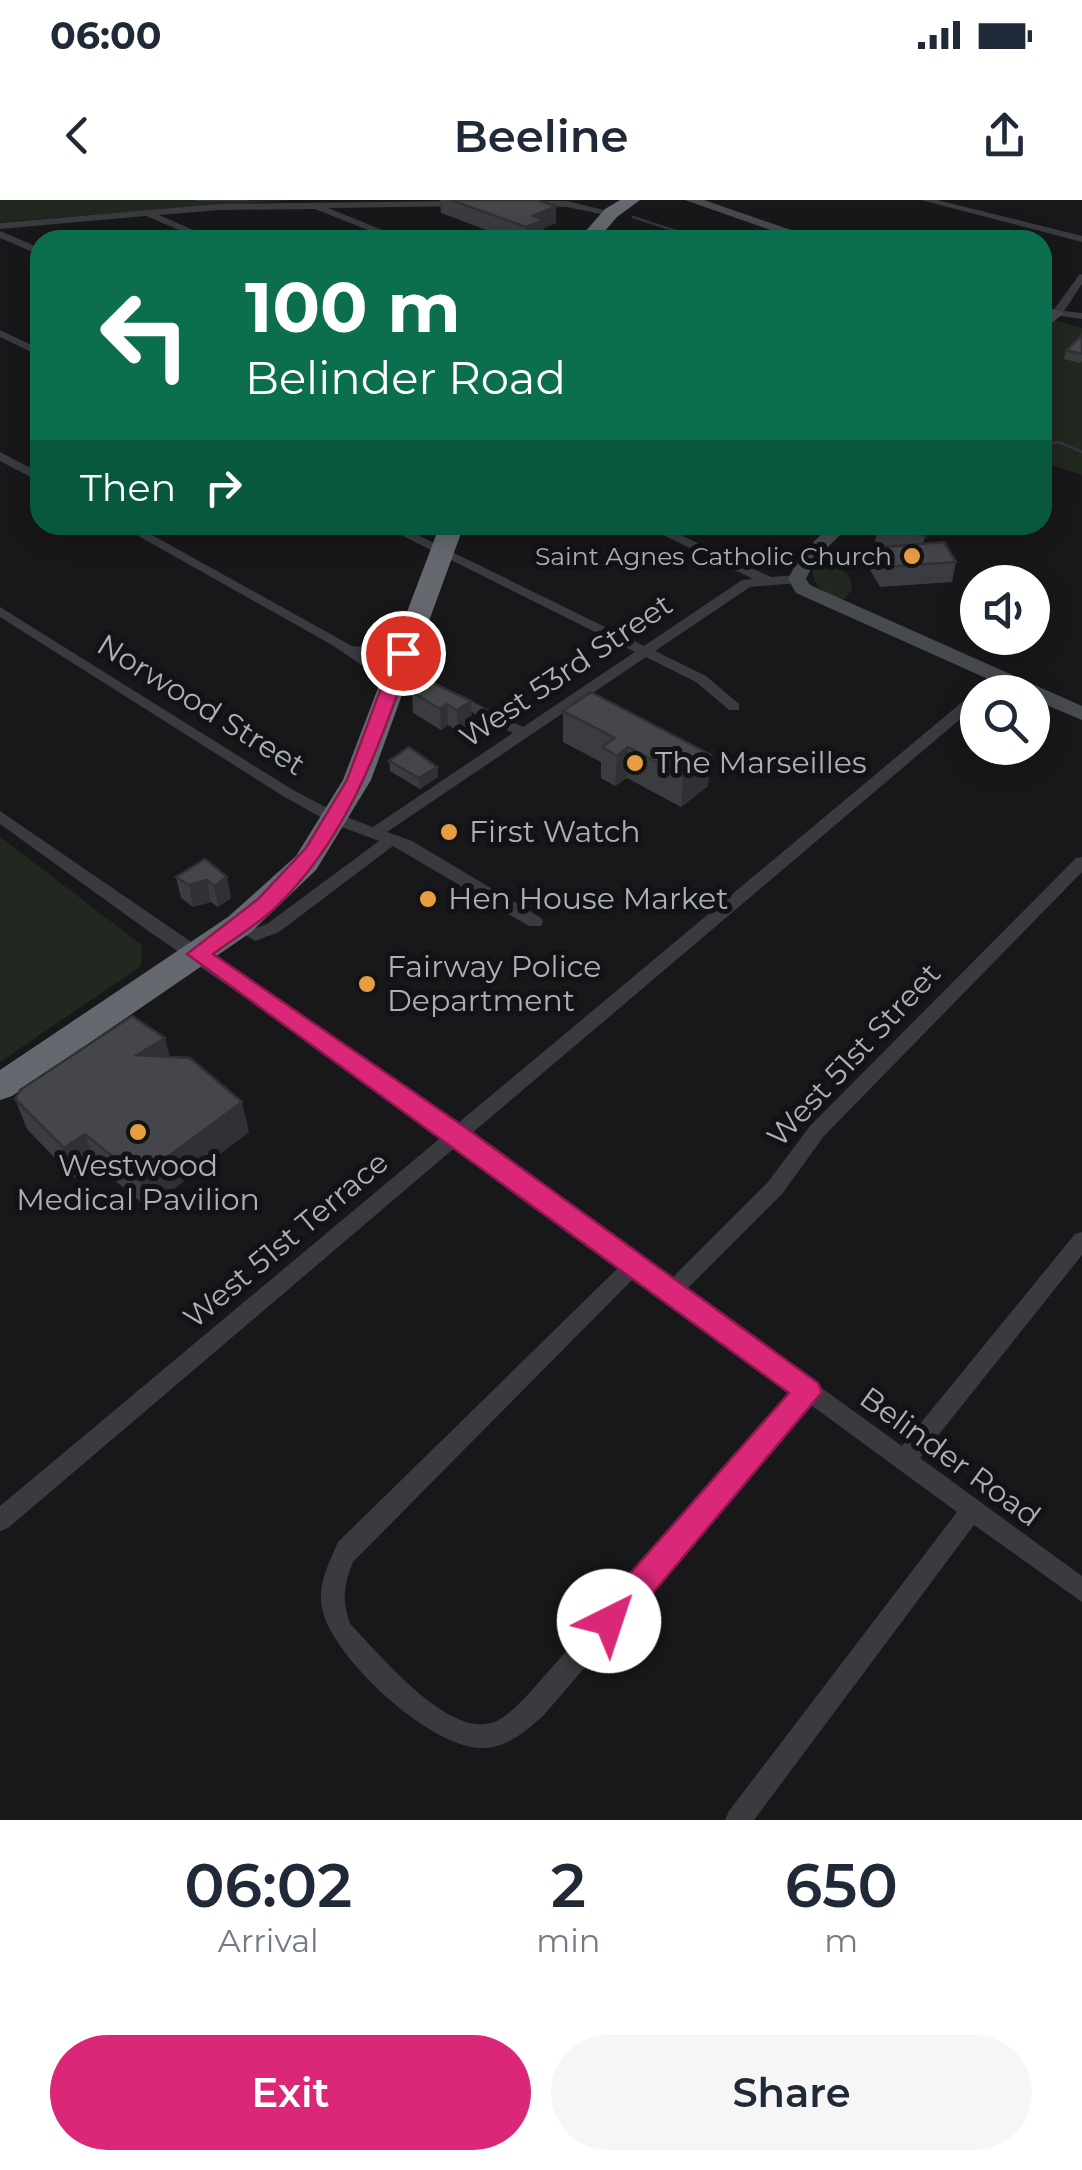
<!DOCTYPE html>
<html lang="en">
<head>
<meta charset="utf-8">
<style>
  body { margin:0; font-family:Montserrat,sans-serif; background:#f6f6f7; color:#1f2937; height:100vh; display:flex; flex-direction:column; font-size:38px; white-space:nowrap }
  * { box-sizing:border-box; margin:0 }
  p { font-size:32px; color:#747a83 }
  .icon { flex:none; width:55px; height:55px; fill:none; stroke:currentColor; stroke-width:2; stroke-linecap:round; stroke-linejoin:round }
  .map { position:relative; height:1620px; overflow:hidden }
  .side { display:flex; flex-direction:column; background:#fff; flex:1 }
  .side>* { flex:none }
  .top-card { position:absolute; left:30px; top:30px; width:1022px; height:305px; border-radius:30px; box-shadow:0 5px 25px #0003; background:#0b6e4f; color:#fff; overflow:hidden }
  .tools { position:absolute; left:960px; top:365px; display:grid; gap:20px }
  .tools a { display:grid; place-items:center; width:90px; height:90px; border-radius:50%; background:#fff; box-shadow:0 5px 25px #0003; font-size:50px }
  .pin { position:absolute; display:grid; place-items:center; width:85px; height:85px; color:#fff; margin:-42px; border:5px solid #fff; border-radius:50%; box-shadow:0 2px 10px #0007 }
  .me { position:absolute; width:110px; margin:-55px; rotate:41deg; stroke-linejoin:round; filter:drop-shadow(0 0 8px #0008) }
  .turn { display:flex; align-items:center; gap:35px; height:210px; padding:0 50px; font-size:45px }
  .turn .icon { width:130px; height:130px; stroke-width:2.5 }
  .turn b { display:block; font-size:70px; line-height:85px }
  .then { display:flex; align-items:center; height:95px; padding:0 50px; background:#0003; gap:20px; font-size:38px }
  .eta { display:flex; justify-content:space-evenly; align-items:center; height:170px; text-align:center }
  .eta b { font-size:60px; font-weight:600; line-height:70px }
  .button { display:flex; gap:20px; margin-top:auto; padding:20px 50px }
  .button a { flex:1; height:115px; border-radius:60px; background:#db2777; color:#fff; font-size:40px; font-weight:600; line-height:115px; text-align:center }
  .button a+a { background:#f6f6f7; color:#1f2937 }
  .status { display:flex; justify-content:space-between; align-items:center; height:70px; padding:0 50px; background:#fff; direction:ltr }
  .status svg { height:28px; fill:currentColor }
  header { display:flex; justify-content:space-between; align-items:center; height:130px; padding:0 50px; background:#fff; font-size:45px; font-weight:600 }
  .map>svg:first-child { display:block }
</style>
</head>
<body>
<div class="status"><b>06:00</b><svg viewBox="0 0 49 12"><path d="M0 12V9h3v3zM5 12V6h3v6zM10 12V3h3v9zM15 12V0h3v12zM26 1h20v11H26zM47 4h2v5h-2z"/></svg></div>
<header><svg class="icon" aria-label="back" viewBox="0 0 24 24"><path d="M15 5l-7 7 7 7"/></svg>Beeline<svg class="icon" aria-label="share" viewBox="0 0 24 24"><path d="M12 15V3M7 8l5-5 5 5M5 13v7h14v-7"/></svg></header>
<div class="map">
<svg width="1082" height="1620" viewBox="0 0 1082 1620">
  <rect width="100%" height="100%" fill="#18181a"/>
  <!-- green -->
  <g fill="#202820">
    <path d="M0,0H296L0,22Z"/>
    <path d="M1042,116L1082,128V275L1043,262Z"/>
    <path d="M825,361C839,367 852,372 852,389L845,399C826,397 806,382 815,362Z"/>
    <path d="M0,637L142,745L141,766L0,862Z"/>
  </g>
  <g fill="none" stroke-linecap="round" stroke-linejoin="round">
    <!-- stream -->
    <g stroke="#2e383d" stroke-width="2.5">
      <path d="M196,0H247"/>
      <path d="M633,17L703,40"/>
      <path d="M1042,244L1059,242L1082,252"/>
    </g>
    <!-- street -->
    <g fill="#393b3f" fill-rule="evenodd">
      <path d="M921,0H937L1082,36V42Z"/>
      <path d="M462,1L467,4L465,6L328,8L407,40H393L315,9L219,10L159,15L216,40H203L146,16L0,29V23L219,4Z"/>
      <path d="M528,1H567L616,13L611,16L567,7L525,6L523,4Z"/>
      <path d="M0,31L40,48V55L0,38Z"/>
      <path d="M1082,74V84L1064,111L1082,113V119L1053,115V111L1079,75Z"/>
      <path d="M0,130L40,149V156L0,137Z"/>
      <path d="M0,252L40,273V282L0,261Z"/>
      <path d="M119,325H134L352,446L408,450V456L403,457L365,455L396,476L420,475L523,527L635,452L381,325H397L644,446L742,380L753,379L643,325H659L771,377L797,375L804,379L797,383L750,387L655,451L706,476L739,504V510H729L696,482L646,457L387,632L412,641L541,718L543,722L541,726H529L393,646L279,732L255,741L231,725L233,721H245L256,728L267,724L379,641L331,623L283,596L0,417V407L293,590L341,615L373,627L513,533L413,482L388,483L332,445Z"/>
      <path d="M978,492H981H978V504L471,934L671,1079L768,982L810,926L1076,658L1082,657V672L824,936L782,994L686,1090L902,1246L1075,1034L1082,1032V1055L920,1258L1082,1376V1402L974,1325L754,1620H725L729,1611L957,1312L811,1205L543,1516C526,1531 507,1548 483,1548C432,1550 331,1457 322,1408C317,1385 329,1363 338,1342L621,1065L458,945L8,1328L0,1331V1306L444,935L147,730L0,624V611L457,924L973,493ZM636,1076L794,1192L525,1498C516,1506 506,1518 494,1522C448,1539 380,1454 351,1425C341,1403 344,1384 353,1362Z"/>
    </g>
    <!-- secondary -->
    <g fill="#474a4f" fill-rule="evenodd">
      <path d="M685,0H704L820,40H799Z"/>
      <path d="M1042,105L1064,113L1042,131V119L1047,115L1042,114Z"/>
      <path d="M831,325H850L815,360L806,379L810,385L1082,506V520L1032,499V492H1017L796,393L788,379L801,354Z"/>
    </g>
    <!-- highway -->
    <g fill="#65696f" fill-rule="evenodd">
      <path d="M620,0H640L617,17L597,40H578L605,9Z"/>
      <path d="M440,325H464L371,580L316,670L250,733L12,896L0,900V870L228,717L296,656L343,580Z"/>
    </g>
  </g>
  <!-- wall -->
  <g fill="#3b3c40">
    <path d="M440,0H536L556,23L544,28V38L538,40H513L441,13Z"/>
    <path d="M1082,135V161L1080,163L1064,159L1066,150Z"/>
    <path d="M878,325H918L925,336L923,344L956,362L952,382L880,387L869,368L873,348L890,347L875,342Z"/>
    <path d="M429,481L472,522L458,531L448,525L441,530L413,513L412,492Z"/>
    <path d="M563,511L708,586L681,607L627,578L615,586L601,578V562L563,542Z"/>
    <path d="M389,561L437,567L438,577L420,589L390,571Z"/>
    <path d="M205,659L231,698L218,707L211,702L193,707L181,698L176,677Z"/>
    <path d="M170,857L249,932L148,1008L95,964L74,978L27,929L15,899Z"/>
  </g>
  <!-- shaded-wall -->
  <g fill="#303134">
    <path d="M556,6V23L544,28V38L538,40H526V27L533,16Z"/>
    <path d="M471,501L472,522L458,531L457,510Z"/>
    <path d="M447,504L448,525L441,530L440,509Z"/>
    <path d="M628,547L627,578L615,586L617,556Z"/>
    <path d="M711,555L708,586L681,607L683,576Z"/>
    <path d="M437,567L438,577L420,589L419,578Z"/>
    <path d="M227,677L231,698L218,707L214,686Z"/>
    <path d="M207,680L211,702L193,707L189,685Z"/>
    <path d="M165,838L173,869L137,855Z"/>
    <path d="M242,902L249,932L148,1008L139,978Z"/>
    <path d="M85,934L95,964L74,978L64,948Z"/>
  </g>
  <!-- building -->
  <g fill="#45464a" stroke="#303134" stroke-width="2.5">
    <path d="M451,0H536L556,6L533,16L544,20L526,27Z"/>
    <path d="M1082,135V154L1066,150Z"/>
    <path d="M889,325H918L925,336Z"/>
    <path d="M944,342L956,362L883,367L873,348Z"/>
    <path d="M429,481L471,501L457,510L447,504L440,509L412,492Z"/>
    <path d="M591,492L711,555L683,576L628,547L617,556L602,547L615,538L563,511Z"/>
    <path d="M409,547L437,567L419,578L389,561Z"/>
    <path d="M205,659L227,677L214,686L207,680L189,685L176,677Z"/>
    <path d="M132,816L165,838L137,855L190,858L242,902L139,978L85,934L64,948L15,899L20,890Z"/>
  </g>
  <!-- route -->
  <path fill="#db2777" stroke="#8e194d" stroke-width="2.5" d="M403,448L412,453C379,546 349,637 275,708C257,725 233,739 213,754L466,928L818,1183L822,1192L620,1432L609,1436L598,1432L593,1421L598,1410L789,1193L187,754L258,699L306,648L347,580L394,453Z"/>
  <!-- markers -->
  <g fill="#e99d41" stroke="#131315" stroke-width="4">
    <circle cx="912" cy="356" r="10"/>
    <circle cx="635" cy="563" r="10"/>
    <circle cx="449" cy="632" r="10"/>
    <circle cx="428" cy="699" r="10"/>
    <circle cx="367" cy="784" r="10"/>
    <circle cx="138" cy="932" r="10"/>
  </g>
  <g text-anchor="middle" stroke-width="10" stroke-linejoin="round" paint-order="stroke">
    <!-- far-poi labels -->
    <g font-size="25" fill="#abb1b9" stroke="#131315" text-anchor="end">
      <text x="892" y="365">Saint Agnes Catholic Church</text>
    </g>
    <!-- street labels -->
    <g font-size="30" fill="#abb1b9" stroke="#131315">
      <text transform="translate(566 471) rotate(-34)" y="10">West 53rd Street</text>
      <text transform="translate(201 505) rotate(32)" y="10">Norwood Street</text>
      <text transform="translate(854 855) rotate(-47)" y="10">West 51st Street</text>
      <text transform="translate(286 1040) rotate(-40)" y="10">West 51st Terrace</text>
      <text transform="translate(950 1257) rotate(36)" y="10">Belinder Road</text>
    </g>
    <!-- poi labels -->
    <g font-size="30" fill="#abb1b9" stroke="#131315" text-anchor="start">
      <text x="655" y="573">The Marseilles</text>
      <text x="469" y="642">First Watch</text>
      <text x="448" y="709">Hen House Market</text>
      <text x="387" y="777">Fairway Police<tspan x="387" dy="34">Department</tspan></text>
      <text x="138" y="976" text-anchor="middle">Westwood<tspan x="138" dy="34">Medical Pavilion</tspan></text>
    </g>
  </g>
</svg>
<div class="tools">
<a><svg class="icon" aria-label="sound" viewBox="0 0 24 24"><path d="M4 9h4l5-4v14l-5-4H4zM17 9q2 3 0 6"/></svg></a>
<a><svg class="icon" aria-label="search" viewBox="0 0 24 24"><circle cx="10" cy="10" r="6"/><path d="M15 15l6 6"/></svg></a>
</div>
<div class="pin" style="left:403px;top:453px;background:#d93025"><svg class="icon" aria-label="arrive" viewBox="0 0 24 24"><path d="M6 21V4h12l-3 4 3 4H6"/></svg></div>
<svg class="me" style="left:609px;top:1421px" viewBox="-20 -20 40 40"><circle r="19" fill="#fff"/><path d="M0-13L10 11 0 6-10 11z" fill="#db2777"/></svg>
<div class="top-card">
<div class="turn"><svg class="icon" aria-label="left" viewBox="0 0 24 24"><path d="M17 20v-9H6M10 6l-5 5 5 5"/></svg><div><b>100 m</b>Belinder Road</div></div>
<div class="then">Then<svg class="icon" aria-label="right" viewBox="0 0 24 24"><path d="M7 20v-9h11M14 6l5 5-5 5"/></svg></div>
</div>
</div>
<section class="side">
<div class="eta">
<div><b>06:02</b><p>Arrival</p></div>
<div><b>2</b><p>min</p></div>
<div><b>650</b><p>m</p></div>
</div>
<div class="button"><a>Exit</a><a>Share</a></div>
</section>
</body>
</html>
